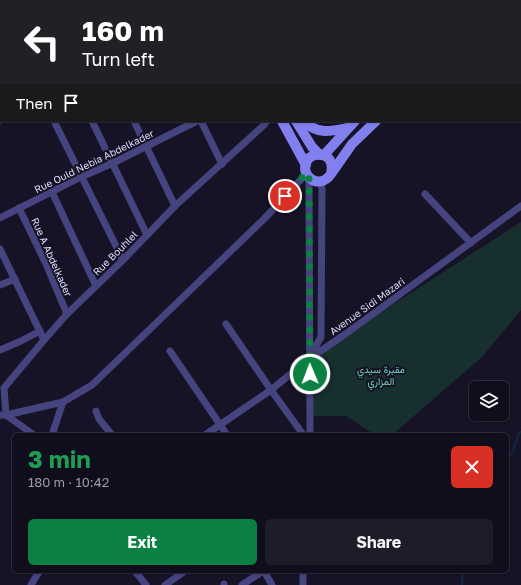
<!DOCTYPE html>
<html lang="en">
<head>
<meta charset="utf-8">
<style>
  body { margin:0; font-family:"Golos Text",Vazirmatn,sans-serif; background:#1e1c29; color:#f1f3f6; height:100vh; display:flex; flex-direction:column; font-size:15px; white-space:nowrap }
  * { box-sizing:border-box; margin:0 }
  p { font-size:13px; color:#9c9ca3 }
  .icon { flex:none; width:22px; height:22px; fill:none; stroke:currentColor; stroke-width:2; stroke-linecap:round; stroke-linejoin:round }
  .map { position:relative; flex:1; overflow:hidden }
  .details { position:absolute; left:12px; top:433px; width:497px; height:140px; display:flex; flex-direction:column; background:#100e1c; border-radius:6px; box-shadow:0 1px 3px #0004,0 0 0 1px #302e3b }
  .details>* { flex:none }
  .banner { position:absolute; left:0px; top:0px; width:521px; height:122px; box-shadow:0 1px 3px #0004,0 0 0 1px #302e3b; background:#202124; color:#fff; overflow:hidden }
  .fabs { position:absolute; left:469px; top:381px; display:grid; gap:8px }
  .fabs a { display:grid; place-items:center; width:40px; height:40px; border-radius:6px; background:#100e1c; box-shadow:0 1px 3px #0004,0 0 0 1px #302e3b; font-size:20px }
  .pin { position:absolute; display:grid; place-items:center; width:34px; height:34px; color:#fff; margin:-17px; border:2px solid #fff; border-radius:50%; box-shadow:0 1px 4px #0007 }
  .me { position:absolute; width:44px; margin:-22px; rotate:359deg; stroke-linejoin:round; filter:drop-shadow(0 0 3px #0008) }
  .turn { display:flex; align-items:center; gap:14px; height:84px; padding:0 16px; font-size:18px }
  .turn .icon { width:52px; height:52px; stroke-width:2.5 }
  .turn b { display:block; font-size:28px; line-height:34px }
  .then { display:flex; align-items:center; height:38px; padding:0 16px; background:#0003; gap:8px; font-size:15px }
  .round { display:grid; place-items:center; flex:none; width:42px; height:42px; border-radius:6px; background:#1e1c29 }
  .headline { display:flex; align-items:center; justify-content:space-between; height:68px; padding:0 16px }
  h1 { font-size:24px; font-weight:700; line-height:30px; color:#1e9e55 }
  .cta { display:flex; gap:8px; margin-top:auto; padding:8px 16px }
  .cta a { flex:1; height:46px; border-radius:6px; background:#0b8043; color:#fff; font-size:16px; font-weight:700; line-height:46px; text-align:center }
  .cta a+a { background:#1e1c29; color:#f1f3f6 }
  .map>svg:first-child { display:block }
</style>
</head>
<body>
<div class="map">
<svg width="521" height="585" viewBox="0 0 521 585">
  <rect width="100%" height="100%" fill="#161326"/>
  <!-- green -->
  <path fill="#172f2e" d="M521,222V310L482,357L392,435H375L346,416H310L322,350Z"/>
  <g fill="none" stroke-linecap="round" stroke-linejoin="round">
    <!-- stream -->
    <g stroke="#122340" stroke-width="2.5">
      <path d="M507,457L512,453L519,433L521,432"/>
      <path d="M462,585L463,571"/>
    </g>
    <!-- minor -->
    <g stroke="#46447e" stroke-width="7">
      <path d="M74,0L75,1"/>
      <path d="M138,0V1"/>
      <path d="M32,1L34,0"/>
      <path d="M193,1L195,0"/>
      <path d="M0,13L1,15"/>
      <path d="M0,30L1,29"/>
      <path d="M0,94L1,95"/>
      <path d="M0,120L1,119"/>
      <path d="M54,121L123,260"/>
      <path d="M92,121L147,235"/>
      <path d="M134,121L175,206"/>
      <path d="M201,121L222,164"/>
      <path d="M309,177L310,435"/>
      <path d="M52,192L96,286"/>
      <path d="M425,194L471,243"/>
      <path d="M19,208L46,264L67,314"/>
      <path d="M0,218L81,177L113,163L197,121"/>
      <path d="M0,249L44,340"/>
      <path d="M0,285L15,279"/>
      <path d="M226,324L271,390L302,433"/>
      <path d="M0,350L21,341L40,331"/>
      <path d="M170,351L227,435"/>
      <path d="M310,357L321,337L322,190L321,181"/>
      <path d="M96,411L99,419L112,435"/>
      <path d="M0,415H6L63,402L92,385L264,219L307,173"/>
      <path d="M6,415L4,388L44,340L67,314L123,260L175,206L264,125L267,121"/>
      <path d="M6,415L34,435"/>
      <path d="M52,435L63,402"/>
      <path d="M205,435L271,390L309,359L344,335L521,206"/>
      <path d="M135,571L146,585"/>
      <path d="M264,571L272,585"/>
      <path d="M303,571V585"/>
      <path d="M224,584V585"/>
      <path d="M31,585L35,578L40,571"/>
      <path d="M165,585L185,571"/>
      <path d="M242,585L263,571"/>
    </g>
    <!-- secondary -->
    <g stroke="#8280ee" stroke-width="10">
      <path d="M209,0V1"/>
      <path d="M225,0V1"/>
      <path d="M483,1L484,0"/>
      <path d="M501,1L502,0"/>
      <path d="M282,121L306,165"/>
      <path d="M296,121L312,147L319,154"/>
      <path d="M302,121C319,134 327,132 347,128"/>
      <path d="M324,155L355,121"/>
      <path d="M331,174C333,165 331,156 321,155C316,154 313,155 309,158C296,172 318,193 331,174L352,144L376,121"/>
    </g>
  </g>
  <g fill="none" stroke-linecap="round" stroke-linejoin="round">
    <!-- route -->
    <path stroke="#0b8043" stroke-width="7" stroke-dasharray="0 12.6" d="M285,196L306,173L309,177L310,374"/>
  </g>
  <g text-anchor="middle" stroke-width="4" stroke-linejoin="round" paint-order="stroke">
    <!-- street labels -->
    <g font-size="10" fill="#dfdcfa" stroke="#161326">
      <text transform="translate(94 161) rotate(-26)" y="4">Rue Ould Nebia Abdelkader</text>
      <text transform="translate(115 253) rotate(-45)" y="4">Rue Bouhlel</text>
      <text transform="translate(52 257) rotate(66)" y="4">Rue A Abdelkader</text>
      <text transform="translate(367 306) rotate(-36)" y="4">Avenue Sidi Mazari</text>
    </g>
    <!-- park labels -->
    <g font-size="10" fill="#71d1b9" stroke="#161326">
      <text x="381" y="373">مقبرة سيدي<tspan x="381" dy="12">المزاري</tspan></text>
    </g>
  </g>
</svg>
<div class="fabs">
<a><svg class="icon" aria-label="layers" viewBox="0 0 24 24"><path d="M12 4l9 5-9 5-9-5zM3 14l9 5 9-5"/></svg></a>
</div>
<div class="pin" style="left:285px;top:196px;background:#d93025"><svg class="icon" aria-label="arrive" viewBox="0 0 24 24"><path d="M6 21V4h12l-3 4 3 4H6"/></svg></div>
<svg class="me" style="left:310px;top:374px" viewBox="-20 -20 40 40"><circle r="17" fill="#0b8043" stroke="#fff" stroke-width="3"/><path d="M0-11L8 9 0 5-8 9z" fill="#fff"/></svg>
<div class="banner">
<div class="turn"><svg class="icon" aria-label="left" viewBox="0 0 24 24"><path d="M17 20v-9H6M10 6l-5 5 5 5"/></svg><div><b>160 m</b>Turn left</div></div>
<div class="then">Then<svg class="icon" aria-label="arrive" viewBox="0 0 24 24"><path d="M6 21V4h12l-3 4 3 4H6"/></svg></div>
</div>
<section class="details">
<div class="headline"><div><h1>3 min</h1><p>180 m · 10:42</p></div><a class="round" style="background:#d93025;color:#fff"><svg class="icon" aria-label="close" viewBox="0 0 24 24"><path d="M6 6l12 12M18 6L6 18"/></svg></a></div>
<div class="cta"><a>Exit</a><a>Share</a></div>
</section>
</div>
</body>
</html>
